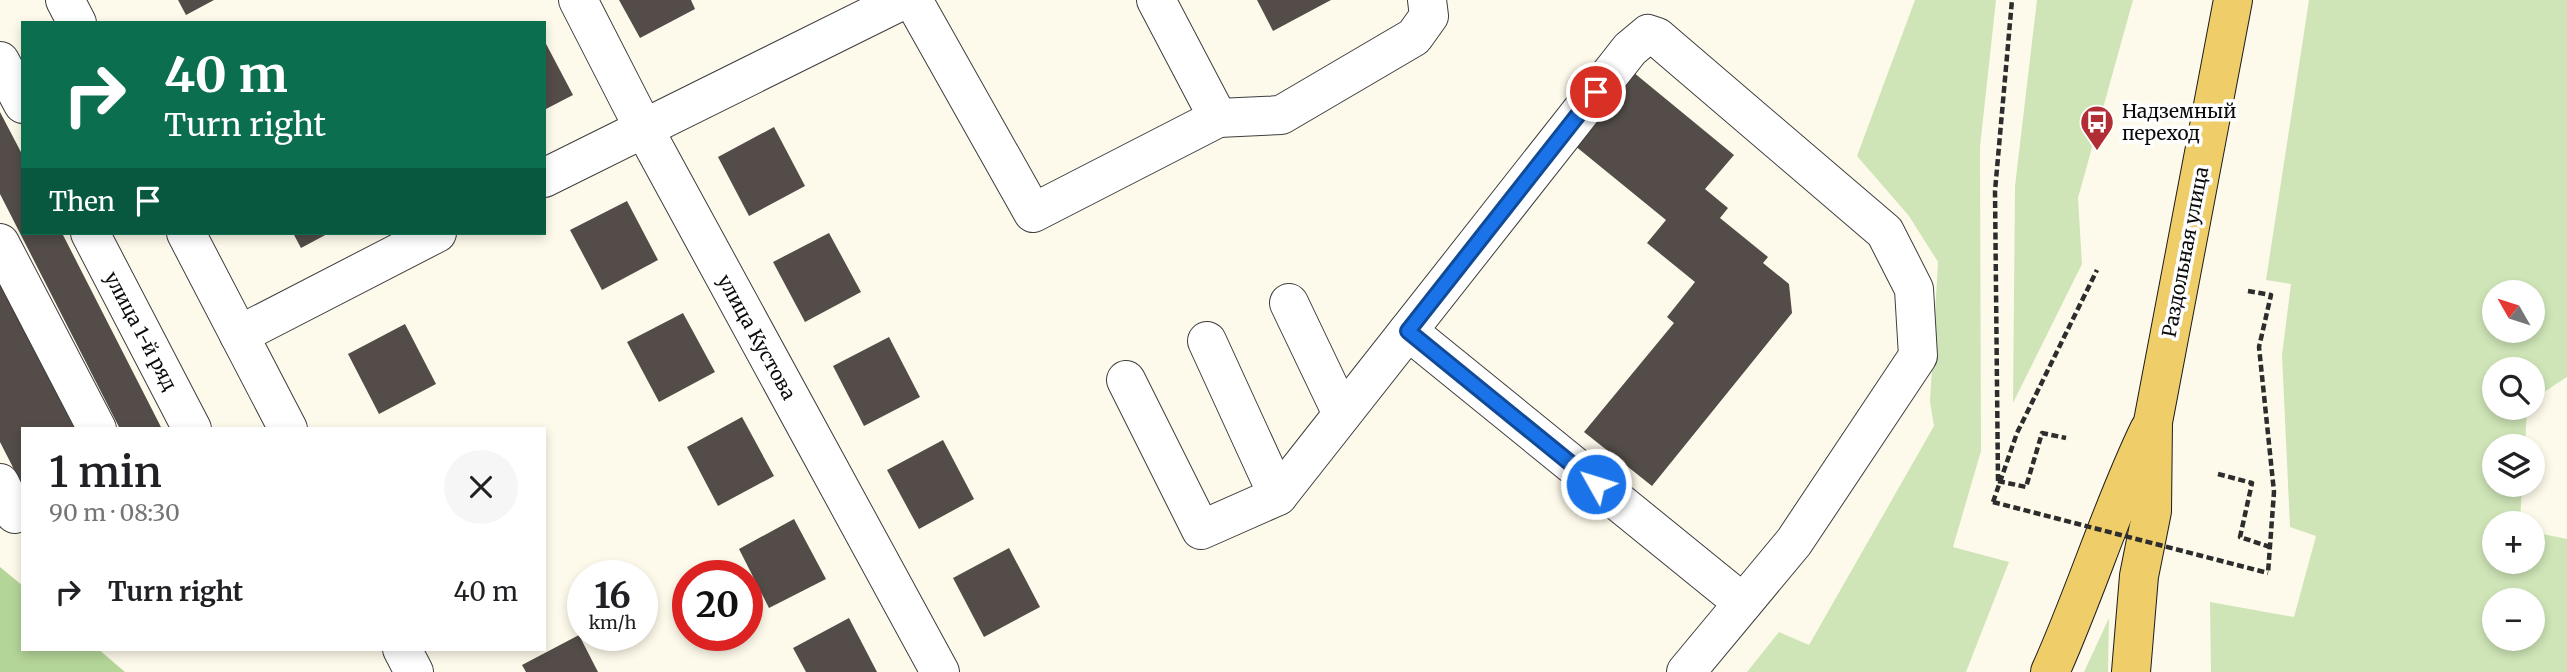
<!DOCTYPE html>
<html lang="en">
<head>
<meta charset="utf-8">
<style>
  body { margin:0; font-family:Merriweather,serif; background:#f6f6f6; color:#202124; height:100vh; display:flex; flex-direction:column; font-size:26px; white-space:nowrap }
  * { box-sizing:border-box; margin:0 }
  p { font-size:23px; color:#757577 }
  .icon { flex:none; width:38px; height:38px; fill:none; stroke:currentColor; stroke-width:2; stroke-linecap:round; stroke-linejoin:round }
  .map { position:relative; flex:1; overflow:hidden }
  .side { position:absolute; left:21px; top:427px; width:525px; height:224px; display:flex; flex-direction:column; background:#fff; border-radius:0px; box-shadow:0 4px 10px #0003 }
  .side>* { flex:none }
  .banner { position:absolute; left:21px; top:21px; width:525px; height:214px; border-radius:0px; box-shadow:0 4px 10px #0003; background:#0b6e4f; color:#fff; overflow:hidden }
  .needle { width:46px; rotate:309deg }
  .tools { position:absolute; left:2482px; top:280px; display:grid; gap:14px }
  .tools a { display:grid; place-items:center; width:63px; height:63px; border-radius:50%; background:#fff; box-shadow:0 4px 10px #0003; font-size:35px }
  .speed { position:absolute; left:567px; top:560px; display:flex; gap:14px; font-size:35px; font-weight:700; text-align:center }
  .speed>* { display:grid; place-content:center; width:91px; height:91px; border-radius:50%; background:#fff; box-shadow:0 4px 10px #0003; line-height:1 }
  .speed small { font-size:18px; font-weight:400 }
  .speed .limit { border:10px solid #d22; background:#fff; color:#111 }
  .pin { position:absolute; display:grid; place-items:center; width:60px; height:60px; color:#fff; margin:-30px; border:4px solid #fff; border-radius:50%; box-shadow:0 2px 7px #0007 }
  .me { position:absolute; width:77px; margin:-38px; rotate:309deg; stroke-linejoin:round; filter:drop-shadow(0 0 5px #0008) }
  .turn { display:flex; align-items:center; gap:24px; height:147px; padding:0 28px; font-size:32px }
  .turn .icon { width:91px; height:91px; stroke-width:2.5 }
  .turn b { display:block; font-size:49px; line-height:60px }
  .then { display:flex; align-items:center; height:66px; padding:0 28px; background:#0003; gap:14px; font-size:26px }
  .round { display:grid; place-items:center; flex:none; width:74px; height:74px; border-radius:37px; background:#f6f6f6 }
  .overview { display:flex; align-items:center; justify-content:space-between; height:119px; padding:0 28px }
  h1 { font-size:42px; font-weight:600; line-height:52px }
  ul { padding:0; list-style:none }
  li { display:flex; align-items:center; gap:21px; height:91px; padding:0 28px }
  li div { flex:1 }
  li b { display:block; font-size:26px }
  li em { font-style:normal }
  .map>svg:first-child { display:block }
</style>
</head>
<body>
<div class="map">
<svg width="2567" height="672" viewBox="0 0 2567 672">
  <rect width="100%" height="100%" fill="#fefaeb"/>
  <!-- green -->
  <g fill="#cfe5b7" fill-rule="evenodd">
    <path d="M1915,0H1996L1980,147L1981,451L1953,547L2009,562L1966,672H1747L1779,632L1809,645L1934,426L1930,402L1938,262L1909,216L1857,156Z"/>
    <path d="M2037,0H2133L2078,198L2082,264L2013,403L2015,186Z"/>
    <path d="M2309,0H2567V377L2532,400V369H2494V408H2527L2525,446H2494V485H2522L2520,523H2494V562H2532V532L2567,539V672H2211L2210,602L2294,617L2316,536L2290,527L2282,355L2291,284L2266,280ZM2494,292H2532V331H2494ZM2494,600H2532V639H2494Z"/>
    <path d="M2109,618L2108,672H2084Z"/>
  </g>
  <!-- forest -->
  <path fill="#b4d598" d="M0,567L23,586V649H98L125,672H0Z"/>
  <!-- building -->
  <g fill="#534c48">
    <path d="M178,0H214L186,15Z"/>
    <path d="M619,0H691L695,9L640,38Z"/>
    <path d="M1257,0H1331L1273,31Z"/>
    <path d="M544,40L573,95L544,110Z"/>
    <path d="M1633,72L1734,155L1705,189L1728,208L1720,218L1768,257L1763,263L1789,284L1792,313L1652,486L1584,432L1674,323L1667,317L1695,282L1647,243L1666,220L1574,145Z"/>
    <path d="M0,112L23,156V233H62L162,429H120L0,194Z"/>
    <path d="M774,127L805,186L749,216L718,157Z"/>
    <path d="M627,201L658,260L602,290L570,230Z"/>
    <path d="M293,233H329L301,248Z"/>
    <path d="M829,233L861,292L805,322L773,262Z"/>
    <path d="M0,283L75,429H23V487L0,442Z"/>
    <path d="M683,313L715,372L659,402L627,342Z"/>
    <path d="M405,324L436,384L379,414L348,354Z"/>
    <path d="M889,337L920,397L864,426L833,366Z"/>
    <path d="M742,417L774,476L718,506L687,447Z"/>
    <path d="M943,440L974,499L919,529L887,470Z"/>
    <path d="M794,519L826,579L769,608L739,549Z"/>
    <path d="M1009,548L1040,607L984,637L953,578Z"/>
    <path d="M849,618L877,672H806L793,648Z"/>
    <path d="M579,635L598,672H526L522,665Z"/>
  </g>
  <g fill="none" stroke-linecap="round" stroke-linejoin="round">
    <!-- minor casing -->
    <g stroke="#3e3e3e" stroke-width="40">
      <g id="minor">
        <path d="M65,0L77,23"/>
        <path d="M578,0L643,127L940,672"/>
        <path d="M913,0L1033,213L1218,118L1156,0"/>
        <path d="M0,61L23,104"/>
        <path d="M1218,118L1281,115L1414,37L1429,16L1427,0"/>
        <path d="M544,178L903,0"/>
        <path d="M90,233L192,429"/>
        <path d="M186,233L288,429"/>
        <path d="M0,243L97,429"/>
        <path d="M1289,303L1342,414"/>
        <path d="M1408,331L1743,603"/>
        <path d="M239,335L437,233"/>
        <path d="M1207,341L1278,496"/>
        <path d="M1126,380L1201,530L1278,496L1630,49L1648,34L1657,37L1885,232L1914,289L1918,356L1794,542L1686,672"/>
        <path d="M0,483L15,514"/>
        <path d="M402,649L414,672"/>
      </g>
    </g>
    <!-- major casing -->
    <g stroke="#1c1c1c" stroke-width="40">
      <g id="major">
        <path d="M2050,672C2086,592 2111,509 2149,430"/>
        <path d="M2131,672L2139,576L2152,511L2153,422L2233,0"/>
      </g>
    </g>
    <!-- path -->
    <g stroke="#2d2d2d" stroke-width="4.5" stroke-dasharray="7 3.5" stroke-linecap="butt">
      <path d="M2248,291L2271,295L2259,347L2274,492L2268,573"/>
      <path d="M2218,474L2252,483L2240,537L2270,547"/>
      <path d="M1998,481L1995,191L2012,0"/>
      <path d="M1998,481L2026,487L2042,433L2066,438"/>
      <path d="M1993,502L2017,433L2097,270"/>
    </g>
    <!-- minor -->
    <use href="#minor" stroke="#fff" stroke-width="38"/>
    <!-- major -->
    <use href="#major" stroke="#efcd69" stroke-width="38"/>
    <!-- path-bridge -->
    <path stroke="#2d2d2d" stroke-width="4.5" stroke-dasharray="7 3.5" stroke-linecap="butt" d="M1993,502L2268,573"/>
  </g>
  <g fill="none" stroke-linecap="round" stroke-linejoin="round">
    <!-- route casing -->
    <g stroke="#114b97" stroke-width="18">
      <path id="route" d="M1596,92L1408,331L1596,484"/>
    </g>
    <!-- route -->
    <use href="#route" stroke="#1a73e8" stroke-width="12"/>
  </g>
  <!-- icons -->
  <defs>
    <g id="bus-pin" transform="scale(1.75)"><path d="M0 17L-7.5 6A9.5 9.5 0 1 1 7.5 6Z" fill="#b12e35" stroke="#fff"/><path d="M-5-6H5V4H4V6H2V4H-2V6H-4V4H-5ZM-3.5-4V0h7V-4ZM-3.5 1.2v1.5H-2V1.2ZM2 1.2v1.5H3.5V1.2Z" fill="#fff"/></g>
  </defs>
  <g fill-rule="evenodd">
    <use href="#bus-pin" x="2097" y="122"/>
  </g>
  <g text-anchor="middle" stroke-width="7" stroke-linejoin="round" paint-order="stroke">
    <!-- poi labels -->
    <g font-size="19" fill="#0b0b0b" stroke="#fff" text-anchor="start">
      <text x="2122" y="118">Надземный<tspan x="2122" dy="22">переход</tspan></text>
    </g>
    <!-- street labels -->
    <g font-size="19" fill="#0b0b0b" stroke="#fff">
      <text transform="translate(2185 252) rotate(-79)" y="7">Раздольная улица</text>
      <text transform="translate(141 331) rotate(62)" y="7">улица 1-й ряд</text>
      <text transform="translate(757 337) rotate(61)" y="7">улица Кустова</text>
    </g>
  </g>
</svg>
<div class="tools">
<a><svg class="needle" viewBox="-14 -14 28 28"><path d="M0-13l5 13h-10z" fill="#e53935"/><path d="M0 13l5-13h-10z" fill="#757577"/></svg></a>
<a><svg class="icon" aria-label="search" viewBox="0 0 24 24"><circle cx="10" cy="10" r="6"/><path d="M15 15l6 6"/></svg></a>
<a><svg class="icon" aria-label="layers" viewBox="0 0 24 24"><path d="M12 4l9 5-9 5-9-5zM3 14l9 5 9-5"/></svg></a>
<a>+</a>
<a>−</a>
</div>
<div class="speed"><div>16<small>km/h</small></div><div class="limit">20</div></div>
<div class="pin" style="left:1596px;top:92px;background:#d93025"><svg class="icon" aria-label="arrive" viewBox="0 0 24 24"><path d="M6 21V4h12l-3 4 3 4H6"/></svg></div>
<svg class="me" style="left:1596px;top:484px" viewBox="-20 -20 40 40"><circle r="17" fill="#1a73e8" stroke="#fff" stroke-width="3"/><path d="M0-11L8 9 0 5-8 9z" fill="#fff"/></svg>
<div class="banner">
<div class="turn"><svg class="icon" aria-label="right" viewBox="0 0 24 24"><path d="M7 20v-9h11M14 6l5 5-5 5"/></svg><div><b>40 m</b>Turn right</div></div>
<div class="then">Then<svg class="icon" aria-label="arrive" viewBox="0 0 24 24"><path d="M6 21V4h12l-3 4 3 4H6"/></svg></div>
</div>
<section class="side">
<div class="overview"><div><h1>1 min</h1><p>90 m · 08:30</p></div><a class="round"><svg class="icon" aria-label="close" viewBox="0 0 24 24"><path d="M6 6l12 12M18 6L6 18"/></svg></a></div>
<ul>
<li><svg class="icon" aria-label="right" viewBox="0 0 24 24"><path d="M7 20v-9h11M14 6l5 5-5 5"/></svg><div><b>Turn right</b></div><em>40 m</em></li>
</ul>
</section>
</div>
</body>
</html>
